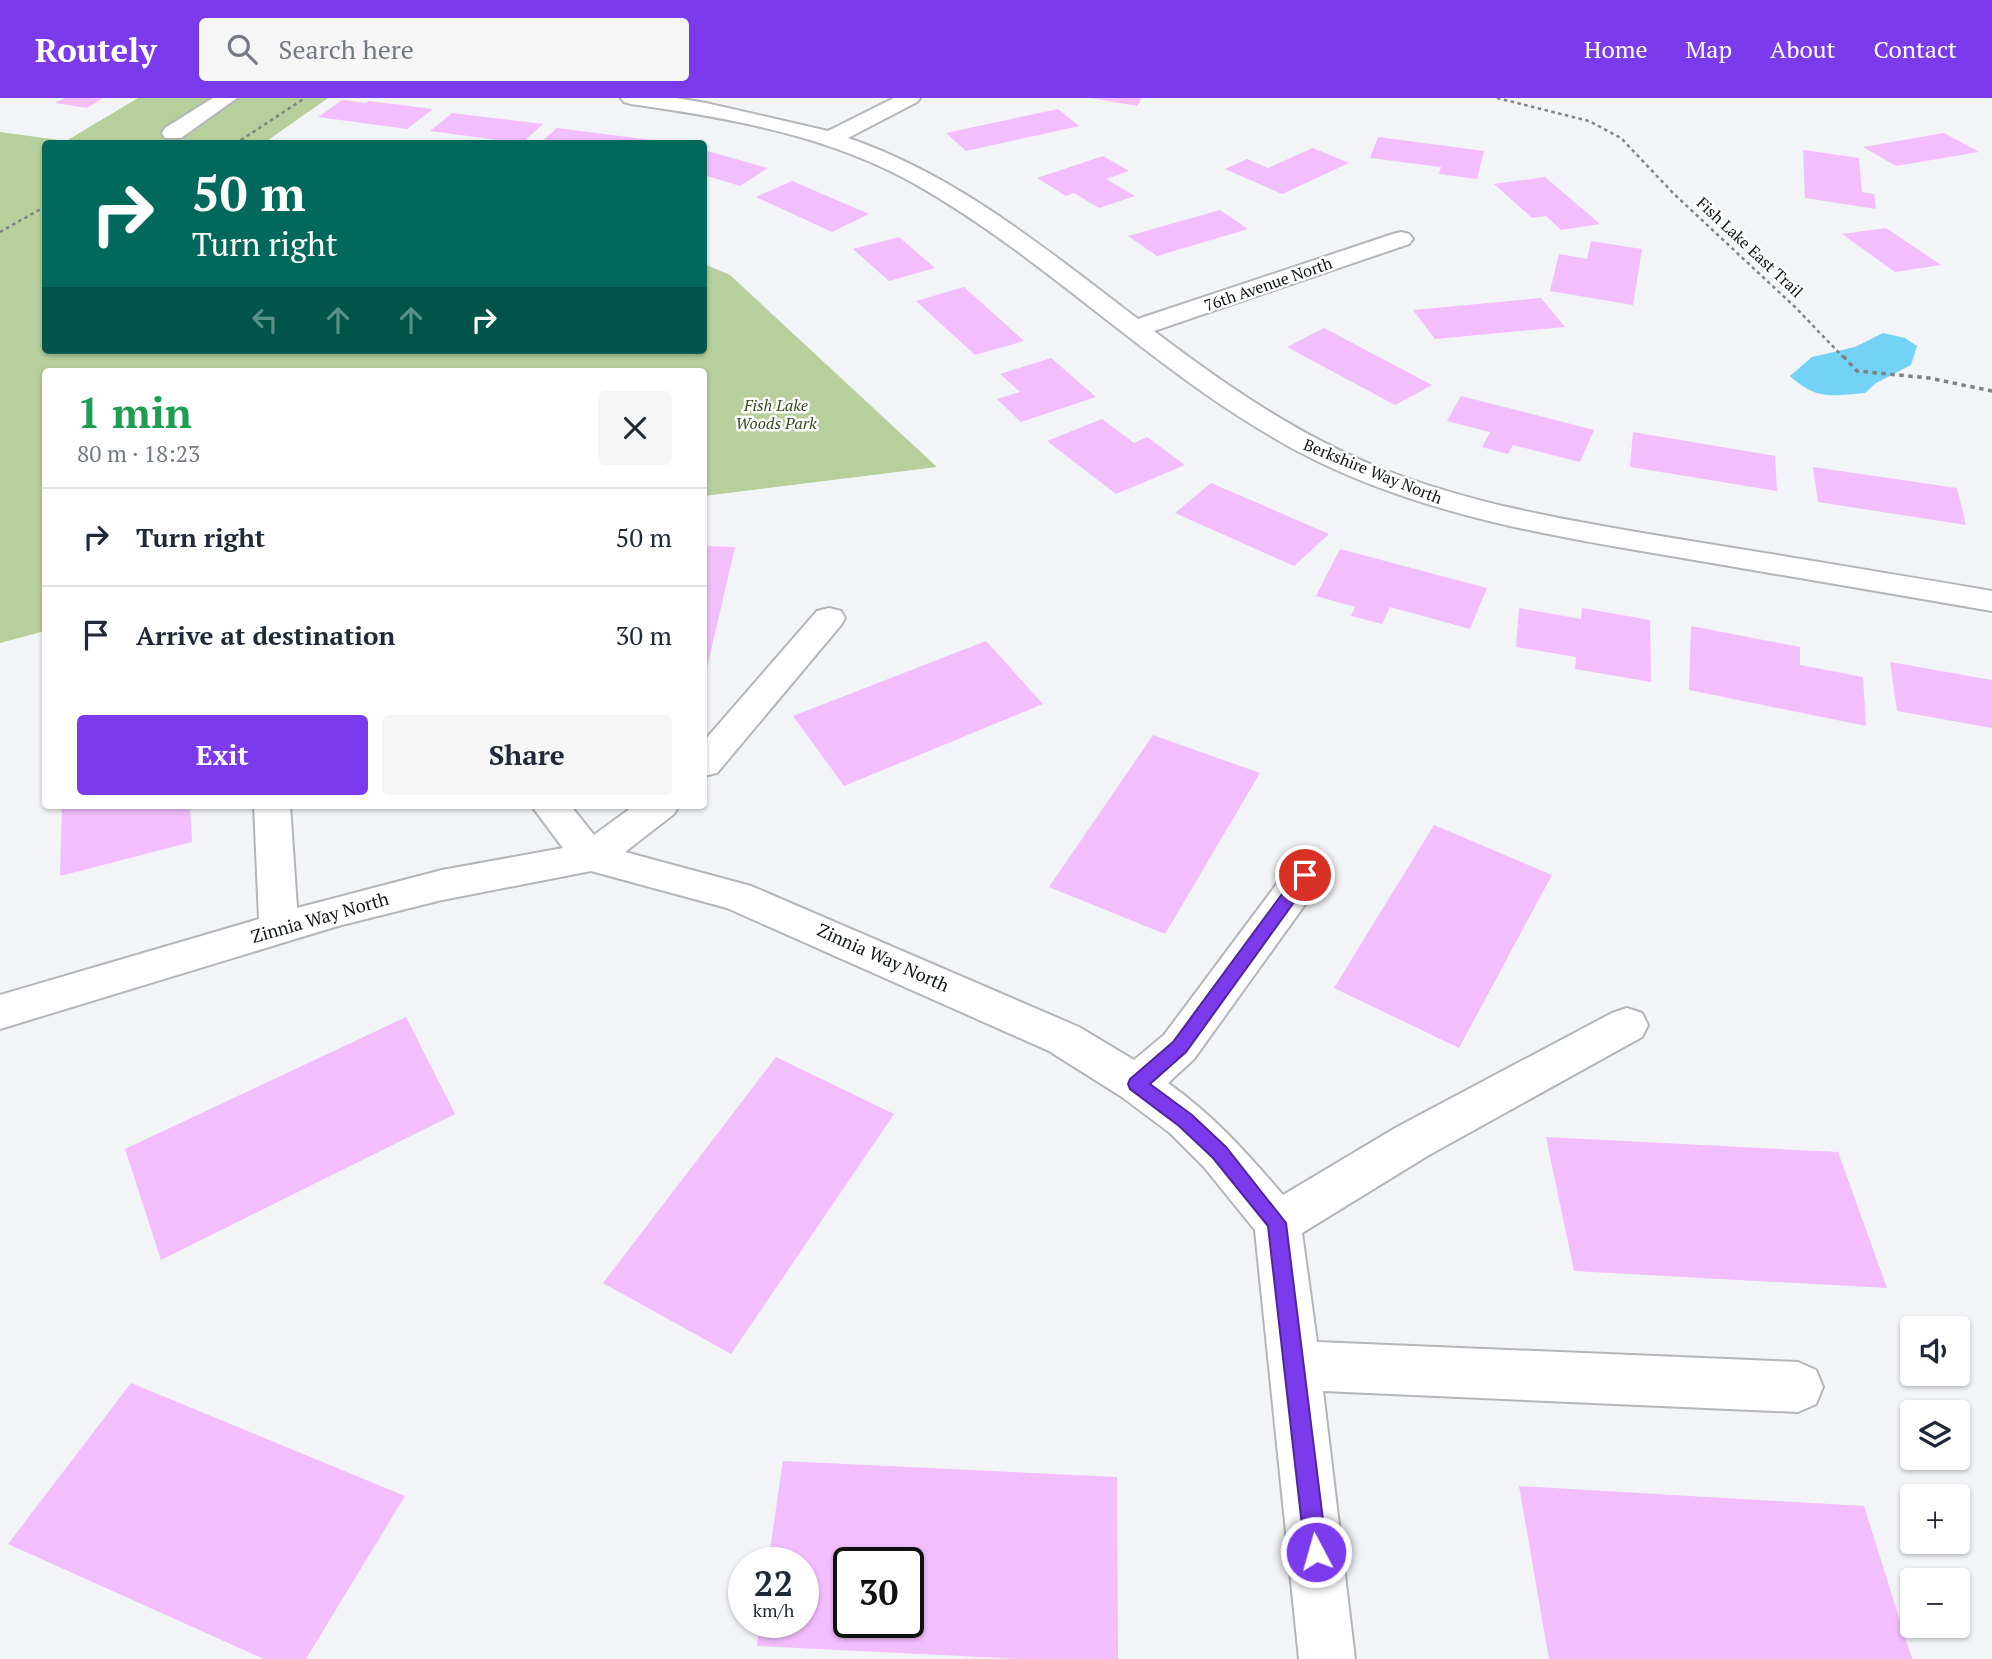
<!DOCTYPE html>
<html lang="en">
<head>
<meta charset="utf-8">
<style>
  body { margin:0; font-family:"PT Serif",serif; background:#f6f6f7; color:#1f2937; height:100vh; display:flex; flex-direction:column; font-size:26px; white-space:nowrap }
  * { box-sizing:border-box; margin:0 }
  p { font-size:23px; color:#747a83 }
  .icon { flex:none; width:38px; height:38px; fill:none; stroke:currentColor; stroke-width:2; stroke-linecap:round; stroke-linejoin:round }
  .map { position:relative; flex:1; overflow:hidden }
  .panel { position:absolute; left:42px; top:270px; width:665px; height:441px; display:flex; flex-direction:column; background:#fff; border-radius:7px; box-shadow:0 2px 5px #0004 }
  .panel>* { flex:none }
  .top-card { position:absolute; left:42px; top:42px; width:665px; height:214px; border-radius:7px; box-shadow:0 2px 5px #0004; background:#00695c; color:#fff; overflow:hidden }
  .controls { position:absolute; left:1900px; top:1218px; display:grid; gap:14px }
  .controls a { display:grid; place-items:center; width:70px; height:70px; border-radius:7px; background:#fff; box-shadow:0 2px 5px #0004; font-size:35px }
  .speed { position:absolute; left:728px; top:1449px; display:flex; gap:14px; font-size:35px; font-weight:700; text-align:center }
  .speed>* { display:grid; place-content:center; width:91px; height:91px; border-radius:50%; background:#fff; box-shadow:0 2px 5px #0004; line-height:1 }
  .speed small { font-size:18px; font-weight:400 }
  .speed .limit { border:4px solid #111; border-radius:10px; background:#fff; color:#111 }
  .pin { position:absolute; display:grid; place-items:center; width:60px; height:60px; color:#fff; margin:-30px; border:4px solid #fff; border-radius:50%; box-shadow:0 2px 7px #0007 }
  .me { position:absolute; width:77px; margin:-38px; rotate:354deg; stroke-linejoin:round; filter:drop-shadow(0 0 5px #0008) }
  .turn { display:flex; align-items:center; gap:24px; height:147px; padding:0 35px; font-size:32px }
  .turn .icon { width:91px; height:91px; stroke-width:2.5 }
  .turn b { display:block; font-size:49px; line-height:60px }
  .lanes { display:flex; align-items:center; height:66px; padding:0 35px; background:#0003; justify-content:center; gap:35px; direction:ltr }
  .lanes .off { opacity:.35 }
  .round { display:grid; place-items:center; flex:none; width:74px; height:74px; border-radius:7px; background:#f6f6f7 }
  .head { display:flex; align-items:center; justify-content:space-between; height:119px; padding:0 35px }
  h1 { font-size:42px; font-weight:600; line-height:52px; color:#1e9e55 }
  .action { display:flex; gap:14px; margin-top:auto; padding:14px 35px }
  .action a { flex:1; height:80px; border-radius:7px; background:#7c3aed; color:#fff; font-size:28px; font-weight:600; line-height:80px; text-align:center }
  .action a+a { background:#f6f6f7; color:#1f2937 }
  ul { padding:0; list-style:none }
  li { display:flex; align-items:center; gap:21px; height:98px; padding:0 35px; border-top:2px solid #e0e1e3 }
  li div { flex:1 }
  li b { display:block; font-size:26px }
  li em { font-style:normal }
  header { display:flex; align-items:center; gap:42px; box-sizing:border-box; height:98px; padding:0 35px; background:#7c3aed; color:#fff }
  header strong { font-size:33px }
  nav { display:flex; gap:38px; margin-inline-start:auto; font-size:24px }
  .search { width:490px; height:63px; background:#f6f6f7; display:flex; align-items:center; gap:18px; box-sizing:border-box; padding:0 24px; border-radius:7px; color:#747a83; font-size:26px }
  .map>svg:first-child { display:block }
</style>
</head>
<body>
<header>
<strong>Routely</strong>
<div class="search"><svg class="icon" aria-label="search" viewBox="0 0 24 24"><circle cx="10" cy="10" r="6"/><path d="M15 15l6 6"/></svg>Search here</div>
<nav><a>Home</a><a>Map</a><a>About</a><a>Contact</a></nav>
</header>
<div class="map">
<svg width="1992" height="1561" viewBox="0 0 1992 1561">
  <rect width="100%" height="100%" fill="#f2f4f7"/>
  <!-- green -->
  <path fill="#b7cf9d" d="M138,0H328L264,45L46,46V252H704V166L730,177L937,369L704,398V273H46L45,533L0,545V34L66,43Z"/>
  <!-- water -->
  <path fill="#73d3f7" d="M1883,235L1905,240L1917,248L1911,267L1876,285L1865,295C1832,298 1816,302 1790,278L1812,259L1855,249Z"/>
  <!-- building -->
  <g fill="#f3befe" fill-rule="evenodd">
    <path d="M65,0H103L87,10L55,5Z"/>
    <path d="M1091,0H1142L1137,8Z"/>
    <path d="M342,2L366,5L369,3L433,11L407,31L318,19Z"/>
    <path d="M1058,11L1079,28L966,53L946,35Z"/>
    <path d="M452,15L543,26L522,45L430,33Z"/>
    <path d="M557,30L651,42L647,46H539Z"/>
    <path d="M1944,35L1979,54L1896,68L1863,49Z"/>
    <path d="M1378,39L1484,53L1477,81L1439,76L1441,69L1370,60Z"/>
    <path d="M1313,50L1349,65L1282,96L1225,71L1247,61L1268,70Z"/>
    <path d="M704,52L768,70L740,88L704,77Z"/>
    <path d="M1803,52L1859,60L1862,94L1874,96L1876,111L1805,100Z"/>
    <path d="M1103,58L1129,73L1106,81L1135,98L1099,110L1074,95L1066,98L1037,80Z"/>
    <path d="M1545,79L1600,126L1561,132L1546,118L1532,120L1494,86Z"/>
    <path d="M792,83L869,116L832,134L756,99Z"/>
    <path d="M1220,112L1248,131L1157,158L1128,138Z"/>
    <path d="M1886,130L1941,167L1895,174L1842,136Z"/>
    <path d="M899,139L935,170L889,183L853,151Z"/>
    <path d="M1591,143L1642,151L1633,207L1550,193L1559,156L1587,161Z"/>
    <path d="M964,189L1024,243L975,257L916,203Z"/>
    <path d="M1541,200L1565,229L1435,241L1413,212Z"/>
    <path d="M1324,230L1432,287L1395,307L1287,249Z"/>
    <path d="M1051,260L1096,299L1021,324L997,301L1020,294L1000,276Z"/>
    <path d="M1461,298L1594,332L1580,364L1513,347L1508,356L1482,349L1490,334L1447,323Z"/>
    <path d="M1102,321L1134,345L1147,339L1185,367L1116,396L1047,343Z"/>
    <path d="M1633,334L1775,358L1777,393L1630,369Z"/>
    <path d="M1813,369L1957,390L1966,427L1818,404Z"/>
    <path d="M1211,385L1329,436L1294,468L1175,415Z"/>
    <path d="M704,448L735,449L705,578H704Z"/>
    <path d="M1340,451L1487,490L1470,531L1390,509L1382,526L1351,518L1355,509L1316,498Z"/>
    <path d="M1519,510L1581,521L1582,510L1650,522L1651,584L1575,571L1576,559L1516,549Z"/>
    <path d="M1691,528L1800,549V567L1863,579L1866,628L1689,592Z"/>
    <path d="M986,543L1043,606L844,688L793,618Z"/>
    <path d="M1890,564L1992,582V630L1897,613Z"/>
    <path d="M1153,637L1260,675L1165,836L1049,789Z"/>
    <path d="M62,707H190L192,744L60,778Z"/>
    <path d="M1434,727L1552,777L1459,950L1334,890Z"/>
    <path d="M406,919L455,1016L161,1162L125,1051Z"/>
    <path d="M776,959L894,1016L731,1256L603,1185Z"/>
    <path d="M1546,1039L1838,1054L1887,1190L1574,1173Z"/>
    <path d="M131,1285L405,1398L306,1561H264L8,1446Z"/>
    <path d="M783,1363L1117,1379L1118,1561H1023L757,1548L760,1524H803V1465H768ZM849,1465H908V1524H849Z"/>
    <path d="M1519,1388L1864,1408L1912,1561H1549Z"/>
  </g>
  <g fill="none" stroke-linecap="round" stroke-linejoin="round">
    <!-- minor casing -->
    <g stroke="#b3b6b9" stroke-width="4">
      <g id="minor">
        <path d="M213,0H237L181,40H165L162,35L165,30Z"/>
        <path d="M621,0H676L706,5L828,33L894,0H920L917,4L848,40C957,77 1047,152 1138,221L1393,136L1401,134L1409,136L1413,141L1409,146L1154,233C1224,286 1297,337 1380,370C1475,408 1577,424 1678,441C1783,458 1887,475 1992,493V513C1887,495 1782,477 1677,459C1555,439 1431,418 1319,364C1171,292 1058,167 915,86C828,37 729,20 631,6L624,4Z"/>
        <path d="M829,510L841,513L845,520L841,527L717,675L704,678V643L817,513Z"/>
        <path d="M254,707H290L297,810L442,772L563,750L531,707H570L594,737L635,707H679L674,716L625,754L751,788L1079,929L1134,962L1164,937L1291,767L1305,763L1319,767L1324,777L1319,787L1194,961L1168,985C1213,1017 1247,1055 1283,1097L1397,1029L1612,915L1627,910L1642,915L1648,927L1642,939L1429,1057L1302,1135L1317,1244L1798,1264L1816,1272L1823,1289L1816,1306L1798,1314L1323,1293L1355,1561H1299L1255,1132L1204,1069L1170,1035L1122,999L1049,953L727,810L591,773L442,802L338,828L0,931V897L259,821Z"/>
      </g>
    </g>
    <!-- path-far1 -->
    <g stroke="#818284" stroke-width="2.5" stroke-dasharray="3.5 3.5" stroke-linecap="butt">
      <path d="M1497,0L1589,23L1621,40L1674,96L1795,209L1844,260"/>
      <path d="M235,46L305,0"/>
      <path d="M0,134L46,108"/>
    </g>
    <!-- path -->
    <path stroke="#818284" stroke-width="3.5" stroke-dasharray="4.5 4.5" stroke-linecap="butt" d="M1843,258L1857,273L1929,280L1992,293"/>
    <!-- minor -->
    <use href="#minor" fill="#fff" fill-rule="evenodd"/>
  </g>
  <!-- route -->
  <path fill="#7c3aed" stroke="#51269a" stroke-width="2" d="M1305,771L1310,773L1313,777L1310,782L1186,954L1150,986L1192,1017L1226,1049L1286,1125L1327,1454L1324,1462L1316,1465L1308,1462L1305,1454L1268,1128L1213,1060L1179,1028L1130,991L1128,986L1130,981L1173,944L1299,773Z"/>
  <g text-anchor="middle" stroke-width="5" stroke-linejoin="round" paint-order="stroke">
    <!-- far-street labels -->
    <g font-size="16" fill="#121314" stroke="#fff">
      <text transform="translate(1750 149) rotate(43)" y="6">Fish Lake East Trail</text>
      <text transform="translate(1268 186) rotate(-19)" y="6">76th Avenue North</text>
      <text transform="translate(1373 373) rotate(22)" y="6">Berkshire Way North</text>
    </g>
    <!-- far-park labels -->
    <g font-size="16" font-style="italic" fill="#374d1a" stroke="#fff">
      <text x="776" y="313">Fish Lake<tspan x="776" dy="18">Woods Park</tspan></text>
    </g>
    <!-- street labels -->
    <g font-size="18" fill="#121314" stroke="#fff">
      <text transform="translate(320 820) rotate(-16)" y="6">Zinnia Way North</text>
      <text transform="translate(883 860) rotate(24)" y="6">Zinnia Way North</text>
    </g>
  </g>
</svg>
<div class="controls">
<a><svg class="icon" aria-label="sound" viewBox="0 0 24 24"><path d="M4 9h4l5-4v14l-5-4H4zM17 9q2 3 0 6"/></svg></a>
<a><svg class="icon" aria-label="layers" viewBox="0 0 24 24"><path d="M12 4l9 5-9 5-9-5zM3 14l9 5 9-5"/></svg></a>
<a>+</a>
<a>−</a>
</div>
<div class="speed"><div>22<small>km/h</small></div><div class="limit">30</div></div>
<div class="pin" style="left:1305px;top:777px;background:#d93025"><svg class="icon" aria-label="arrive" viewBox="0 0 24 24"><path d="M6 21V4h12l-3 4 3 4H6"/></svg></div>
<svg class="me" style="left:1316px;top:1454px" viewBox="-20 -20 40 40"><circle r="17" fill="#7c3aed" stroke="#fff" stroke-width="3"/><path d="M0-11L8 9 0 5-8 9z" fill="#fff"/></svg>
<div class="top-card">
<div class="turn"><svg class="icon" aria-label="right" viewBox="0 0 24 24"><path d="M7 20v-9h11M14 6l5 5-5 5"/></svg><div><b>50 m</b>Turn right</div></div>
<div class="lanes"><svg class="icon off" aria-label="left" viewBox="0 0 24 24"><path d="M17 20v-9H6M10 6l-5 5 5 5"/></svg><svg class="icon off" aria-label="ahead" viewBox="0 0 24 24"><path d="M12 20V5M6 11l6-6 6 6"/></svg><svg class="icon off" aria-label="ahead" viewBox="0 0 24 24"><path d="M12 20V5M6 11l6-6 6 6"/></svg><svg class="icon" aria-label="right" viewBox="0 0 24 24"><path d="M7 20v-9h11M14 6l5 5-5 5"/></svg></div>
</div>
<section class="panel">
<div class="head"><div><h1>1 min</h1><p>80 m · 18:23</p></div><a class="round"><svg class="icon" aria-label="close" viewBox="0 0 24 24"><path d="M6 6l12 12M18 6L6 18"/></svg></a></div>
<ul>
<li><svg class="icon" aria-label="right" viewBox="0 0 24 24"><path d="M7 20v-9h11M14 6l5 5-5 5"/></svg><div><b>Turn right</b></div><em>50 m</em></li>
<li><svg class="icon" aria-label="arrive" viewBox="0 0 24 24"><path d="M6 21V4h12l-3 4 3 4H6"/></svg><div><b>Arrive at destination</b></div><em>30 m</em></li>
</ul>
<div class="action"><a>Exit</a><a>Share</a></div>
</section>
</div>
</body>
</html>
